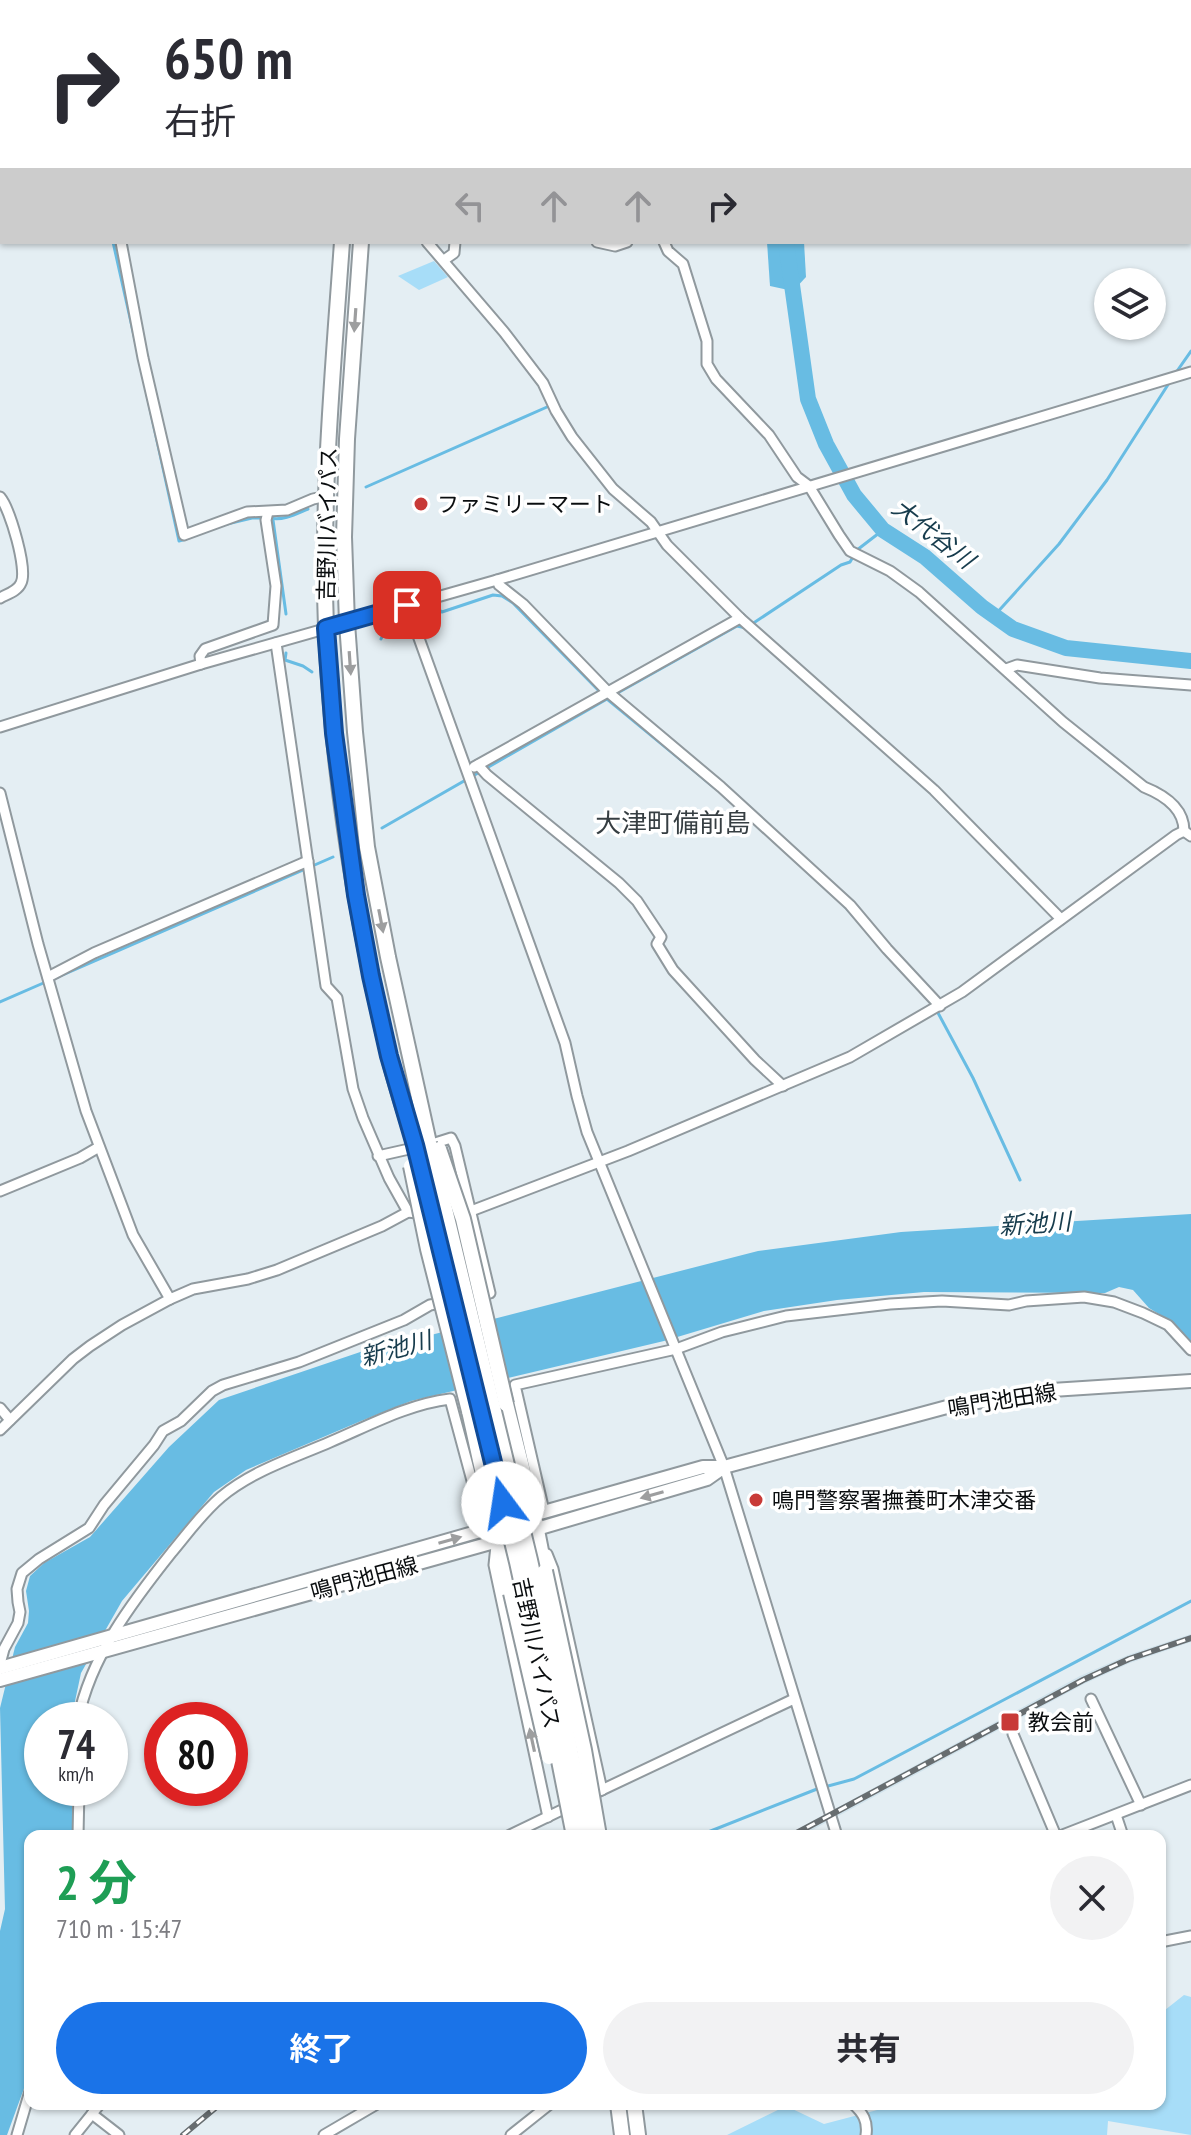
<!DOCTYPE html>
<html lang="ja">
<head>
<meta charset="utf-8">
<style>
  body { margin:0; font-family:"PT Sans Narrow","Noto Sans JP",sans-serif; background:#f2f2f3; color:#2b2b33; height:100vh; display:flex; flex-direction:column; font-size:30px; white-space:nowrap }
  * { box-sizing:border-box; margin:0 }
  p { font-size:26px; color:#7c7c81 }
  .icon { flex:none; width:44px; height:44px; fill:none; stroke:currentColor; stroke-width:2; stroke-linecap:round; stroke-linejoin:round }
  .map { position:relative; flex:1; overflow:hidden }
  .side { position:absolute; left:24px; top:1830px; width:1142px; height:280px; display:flex; flex-direction:column; background:#fff; border-radius:16px; box-shadow:0 2px 6px #0004 }
  .side>* { flex:none }
  .banner { position:absolute; left:0px; top:0px; width:1192px; height:244px; box-shadow:0 2px 6px #0004; background:#fff; color:#2b2b33; overflow:hidden }
  .buttons { position:absolute; left:1094px; top:268px; display:grid; gap:16px }
  .buttons a { display:grid; place-items:center; width:72px; height:72px; border-radius:50%; background:#fff; box-shadow:0 2px 6px #0004; font-size:40px }
  .speed { position:absolute; left:24px; top:1702px; display:flex; gap:16px; font-size:40px; font-weight:700; text-align:center }
  .speed>* { display:grid; place-content:center; width:104px; height:104px; border-radius:50%; background:#fff; box-shadow:0 2px 6px #0004; line-height:1 }
  .speed small { font-size:20px; font-weight:400 }
  .speed .limit { border:12px solid #d22; background:#fff; color:#111 }
  .pin { position:absolute; display:grid; place-items:center; width:68px; height:68px; color:#fff; margin:-34px; border-radius:16px; box-shadow:0 4px 12px #0006 }
  .me { position:absolute; width:88px; margin:-44px; rotate:346deg; stroke-linejoin:round; filter:drop-shadow(0 0 6px #0008) }
  .turn { display:flex; align-items:center; gap:28px; height:168px; padding:0 32px; font-size:36px }
  .turn .icon { width:104px; height:104px; stroke-width:2.5 }
  .turn b { display:block; font-size:56px; line-height:68px }
  .lanes { display:flex; align-items:center; height:76px; padding:0 32px; background:#0003; justify-content:center; gap:40px; direction:ltr }
  .lanes .off { opacity:.35 }
  .round { display:grid; place-items:center; flex:none; width:84px; height:84px; border-radius:42px; background:#f2f2f3 }
  .headline { display:flex; align-items:center; justify-content:space-between; height:136px; padding:0 32px }
  h1 { font-size:48px; font-weight:700; line-height:60px; color:#1e9e55 }
  .action { display:flex; gap:16px; margin-top:auto; padding:16px 32px }
  .action a { flex:1; height:92px; border-radius:48px; background:#1a73e8; color:#fff; font-size:32px; font-weight:700; line-height:92px; text-align:center }
  .action a+a { background:#f2f2f3; color:#2b2b33 }
  .map>svg:first-child { display:block }
</style>
</head>
<body>
<div class="map">
<svg width="1191" height="2135" viewBox="0 0 1191 2135">
  <rect width="100%" height="100%" fill="#e4eef3"/>
  <!-- built -->
  <path fill="#d1e3ec" d="M1191,1634V1642L1130,1663L1084,1684L801,1836H785L1080,1676L1128,1655Z"/>
  <!-- green -->
  <g fill="#a7ddf8">
    <path d="M434,261L448,277L419,290L398,276Z"/>
    <path d="M1184,1995L1191,1997V2135L1108,2121L1107,2135H727L786,2106L824,2124L900,2104H1160V2014Z"/>
  </g>
  <!-- water -->
  <g fill="#68bce3">
    <path d="M767,242H804L806,277L793,291L770,286Z"/>
    <path d="M1191,1214V1342L1170,1321L1149,1308L1133,1290L1119,1287L1105,1293L924,1292L837,1300L764,1311L664,1341L411,1401L361,1421L246,1470L214,1492L122,1601L81,1673L71,1720H42V1788H72V1836H30V2072L7,2135H0V1931L5,1909L0,1708L15,1647L28,1623L29,1611L26,1591L30,1576L44,1563L90,1537L169,1447L219,1400L375,1347L427,1336L758,1251L901,1232Z"/>
  </g>
  <g fill="none" stroke-linecap="round" stroke-linejoin="round">
    <!-- stream -->
    <g stroke="#68bce3" stroke-width="3">
      <path d="M15,0V2"/>
      <path d="M113,242L137,349"/>
      <path d="M1175,374L1191,351"/>
      <path d="M147,395L179,541L186,539"/>
      <path d="M366,487L547,407"/>
      <path d="M270,518C283,521 296,514 308,509"/>
      <path d="M273,520L286,614"/>
      <path d="M227,524L252,518H262"/>
      <path d="M994,616L1059,544L1107,480L1171,380"/>
      <path d="M381,639L386,628C402,621 418,612 435,607L442,612L493,595L502,596L513,603L601,693"/>
      <path d="M286,653L285,660L303,666L312,672"/>
      <path d="M614,695L737,626L746,628L841,565L850,562L857,550L883,530"/>
      <path d="M382,828L607,699L715,788"/>
      <path d="M842,903L855,918"/>
      <path d="M58,977L333,857"/>
      <path d="M0,1002L48,981"/>
      <path d="M937,1011L973,1078L1020,1180"/>
      <path d="M698,1836L817,1789L854,1779L1191,1601"/>
    </g>
    <!-- river -->
    <path stroke="#68bce3" stroke-width="16" d="M786,242L808,399L826,444L854,495L883,530L925,557L982,607L1013,629L1066,648L1191,661"/>
    <!-- minor casing -->
    <g stroke="#90999e" stroke-width="13">
      <g id="minor">
        <path d="M22,0V2"/>
        <path d="M220,0L222,2"/>
        <path d="M547,2V0"/>
        <path d="M1035,2L1036,0"/>
        <path d="M1190,173H1191"/>
        <path d="M121,242L143,358L184,535L247,512L287,510L313,499L327,496"/>
        <path d="M427,242L504,332L543,383L556,411L572,437L613,489L651,522L667,545L740,618L934,790L1061,919"/>
        <path d="M597,242L615,246L627,242"/>
        <path d="M664,242L668,251L683,264L707,341V364L716,379L769,435L797,477L809,486L839,535L850,551L890,571L919,592L1063,722L1144,787C1164,795 1184,808 1184,831"/>
        <path d="M444,260L454,253L455,242"/>
        <path d="M0,497C10,509 28,570 21,583C18,591 7,594 0,598"/>
        <path d="M497,580L499,585L523,604L608,692L721,787L850,905L887,949L940,1006"/>
        <path d="M407,605L565,1043L577,1096L587,1132L724,1467L837,1836"/>
        <path d="M276,643L326,986L337,998L353,1089L363,1118L389,1178L408,1212"/>
        <path d="M201,664L200,656L205,649L273,625L276,586L266,520L268,512"/>
        <path d="M1006,669L1017,665L1100,678L1191,685"/>
        <path d="M0,727L201,664L497,580L1191,372"/>
        <path d="M478,765L487,775L619,883L637,901L661,937L657,944L673,970L755,1060L783,1086"/>
        <path d="M474,767L740,618"/>
        <path d="M0,793L38,944L86,1111L133,1235L170,1299"/>
        <path d="M48,977L94,953L308,861"/>
        <path d="M432,1144L451,1138L455,1146L490,1293L461,1299"/>
        <path d="M378,1156L418,1147"/>
        <path d="M0,1191L80,1158L99,1147"/>
        <path d="M456,1213L471,1211L628,1151L850,1057L962,992L1176,835L1184,831L1191,836"/>
        <path d="M0,1408L10,1420"/>
        <path d="M0,1430L73,1359L90,1346L122,1325L170,1299L193,1289L248,1279L277,1270L382,1226L408,1212L425,1214"/>
        <path d="M544,1511L515,1385L676,1349L722,1332L786,1316L890,1304L942,1301L1009,1305L1026,1301L1084,1297L1114,1302L1143,1313L1168,1325L1191,1350"/>
        <path d="M496,1546L494,1565L548,1817"/>
        <path d="M547,1554L553,1569L602,1790"/>
        <path d="M0,1664L4,1649L18,1623L20,1612L18,1602L17,1589L22,1573L39,1559L89,1528L104,1505L154,1445L163,1431L181,1421L212,1391L223,1385L299,1362L404,1320L430,1305L447,1302"/>
        <path d="M1091,1699L1141,1805"/>
        <path d="M78,1720C90,1657 133,1601 172,1552C188,1533 202,1513 221,1497C252,1471 293,1458 330,1442C368,1426 408,1404 450,1399L481,1514L492,1525"/>
        <path d="M1013,1734L1056,1836"/>
        <path d="M591,1795L794,1699"/>
        <path d="M1116,1815L1123,1836"/>
        <path d="M78,1836L79,1788"/>
        <path d="M508,1836L570,1806"/>
        <path d="M1060,1836L1191,1785"/>
        <path d="M1160,1942L1191,1936"/>
        <path d="M853,2104C863,2113 868,2121 866,2135"/>
        <path d="M92,2114L119,2135"/>
        <path d="M17,2135L30,2091"/>
        <path d="M75,2135L100,2104"/>
        <path d="M324,2135L377,2104"/>
        <path d="M511,2135L550,2104"/>
      </g>
    </g>
    <!-- major casing -->
    <g stroke="#90999e" stroke-width="16">
      <g id="major">
        <path d="M526,1517L703,1467H724L947,1407L1052,1390L1191,1381"/>
        <path d="M530,1531L707,1479L724,1467"/>
        <path d="M0,1668L501,1525"/>
        <path d="M0,1680L505,1539"/>
      </g>
    </g>
    <!-- highway casing -->
    <g stroke="#90999e" stroke-width="18">
      <g id="highway">
        <path d="M353,2V0"/>
        <path d="M371,2L372,0"/>
        <path d="M342,242C333,370 321,500 326,628C332,770 355,914 388,1053C395,1084 406,1115 415,1145"/>
        <path d="M361,242L347,439L344,537L347,623L355,732L367,847L388,957L429,1143"/>
        <path d="M506,1404L534,1515L545,1571"/>
        <path d="M469,1411C483,1472 495,1533 511,1593"/>
        <path d="M618,2104L622,2135"/>
        <path d="M634,2104L638,2135"/>
      </g>
    </g>
    <!-- minor -->
    <use href="#minor" stroke="#fff" stroke-width="9"/>
    <!-- major -->
    <use href="#major" stroke="#fff" stroke-width="12"/>
    <!-- highway -->
    <use href="#highway" stroke="#fff" stroke-width="14"/>
    <!-- rail casing -->
    <g stroke="#676d70" stroke-width="6">
      <g id="rail">
        <path d="M791,1836L1083,1680L1129,1659L1191,1638"/>
        <path d="M183,2135L220,2104"/>
      </g>
    </g>
    <!-- rail -->
    <use href="#rail" stroke="#fff" stroke-width="3" stroke-dasharray="9" stroke-linecap="butt"/>
    <!-- highway-bridge casing -->
    <g stroke="#90999e" stroke-width="18" stroke-linecap="butt">
      <g id="highway-bridge">
        <path d="M429,1143L530,1560L558,1687L587,1836"/>
        <path d="M415,1145L517,1562L545,1690L574,1836"/>
        <path d="M439,1149L463,1219L506,1404"/>
        <path d="M411,1166L428,1249L469,1411"/>
        <path d="M545,1571L584,1750L599,1836"/>
        <path d="M511,1593L549,1757"/>
      </g>
    </g>
    <!-- highway-bridge -->
    <use href="#highway-bridge" stroke="#fff" stroke-width="14"/>
  </g>
  <!-- one-way arrows -->
  <defs><path id="oneway-solid" d="M-6-.8H1V-3.2L6.5 0L1 3.2V.8H-6Z" transform="scale(2)"/></defs>
  <g fill="#9d9e9f">
    <use href="#oneway-solid" transform="translate(355 320) rotate(94)"/>
    <use href="#oneway-solid" transform="translate(350 663) rotate(86)"/>
    <use href="#oneway-solid" transform="translate(381 921) rotate(79)"/>
    <use href="#oneway-solid" transform="translate(652 1495) rotate(164)"/>
    <use href="#oneway-solid" transform="translate(450 1540) rotate(-16)"/>
    <use href="#oneway-solid" transform="translate(532 1740) rotate(-102)"/>
  </g>
  <g fill="none" stroke-linecap="round" stroke-linejoin="round">
    <!-- route casing -->
    <g stroke="#114b97" stroke-width="20">
      <path id="route" d="M407,605L326,628L334,733L356,895L371,976L389,1056L415,1145L503,1503"/>
    </g>
    <!-- route -->
    <use href="#route" stroke="#1a73e8" stroke-width="14"/>
  </g>
  <!-- markers -->
  <g fill="#c83a37" stroke="#fff" stroke-width="3">
    <circle cx="421" cy="504" r="8"/>
    <circle cx="756" cy="1500" r="8"/>
    <rect x="1000" y="1712" width="20" height="20" rx="4"/>
  </g>
  <g text-anchor="middle" stroke-width="7" stroke-linejoin="round" paint-order="stroke">
    <!-- poi labels -->
    <g font-size="22" fill="#0a0d0f" stroke="#fff" text-anchor="start">
      <text x="437" y="512">ファミリーマート</text>
      <text x="772" y="1508">鳴門警察署撫養町木津交番</text>
      <text x="1028" y="1730">教会前</text>
    </g>
    <!-- street labels -->
    <g font-size="22" fill="#0a0d0f" stroke="#fff">
      <text transform="translate(327 524) rotate(-89)" y="8">吉野川バイパス</text>
      <text transform="translate(1002 1400) rotate(-9)" y="8">鳴門池田線</text>
      <text transform="translate(364 1578) rotate(-15)" y="8">鳴門池田線</text>
      <text transform="translate(537 1653) rotate(78)" y="8">吉野川バイパス</text>
    </g>
    <!-- water labels -->
    <g font-size="24" font-style="italic" fill="#173c4d" stroke="#fff">
      <text transform="translate(933 534) rotate(38)" y="8">大代谷川</text>
      <text transform="translate(1035 1224) rotate(-4)" y="8">新池川</text>
      <text transform="translate(396 1349) rotate(-15)" y="8">新池川</text>
    </g>
    <!-- quarter labels -->
    <g font-size="26" fill="#363e42" stroke="#fff">
      <text x="673" y="832">大津町備前島</text>
    </g>
  </g>
</svg>
<div class="buttons">
<a><svg class="icon" aria-label="layers" viewBox="0 0 24 24"><path d="M12 4l9 5-9 5-9-5zM3 14l9 5 9-5"/></svg></a>
</div>
<div class="speed"><div>74<small>km/h</small></div><div class="limit">80</div></div>
<div class="pin" style="left:407px;top:605px;background:#d93025"><svg class="icon" aria-label="arrive" viewBox="0 0 24 24"><path d="M6 21V4h12l-3 4 3 4H6"/></svg></div>
<svg class="me" style="left:503px;top:1503px" viewBox="-20 -20 40 40"><circle r="19" fill="#fff"/><path d="M0-13L10 11 0 6-10 11z" fill="#1a73e8"/></svg>
<div class="banner">
<div class="turn"><svg class="icon" aria-label="right" viewBox="0 0 24 24"><path d="M7 20v-9h11M14 6l5 5-5 5"/></svg><div><b>650 m</b>右折</div></div>
<div class="lanes"><svg class="icon off" aria-label="left" viewBox="0 0 24 24"><path d="M17 20v-9H6M10 6l-5 5 5 5"/></svg><svg class="icon off" aria-label="ahead" viewBox="0 0 24 24"><path d="M12 20V5M6 11l6-6 6 6"/></svg><svg class="icon off" aria-label="ahead" viewBox="0 0 24 24"><path d="M12 20V5M6 11l6-6 6 6"/></svg><svg class="icon" aria-label="right" viewBox="0 0 24 24"><path d="M7 20v-9h11M14 6l5 5-5 5"/></svg></div>
</div>
<section class="side">
<div class="headline"><div><h1>2 分</h1><p>710 m · 15:47</p></div><a class="round"><svg class="icon" aria-label="close" viewBox="0 0 24 24"><path d="M6 6l12 12M18 6L6 18"/></svg></a></div>
<div class="action"><a>終了</a><a>共有</a></div>
</section>
</div>
</body>
</html>
